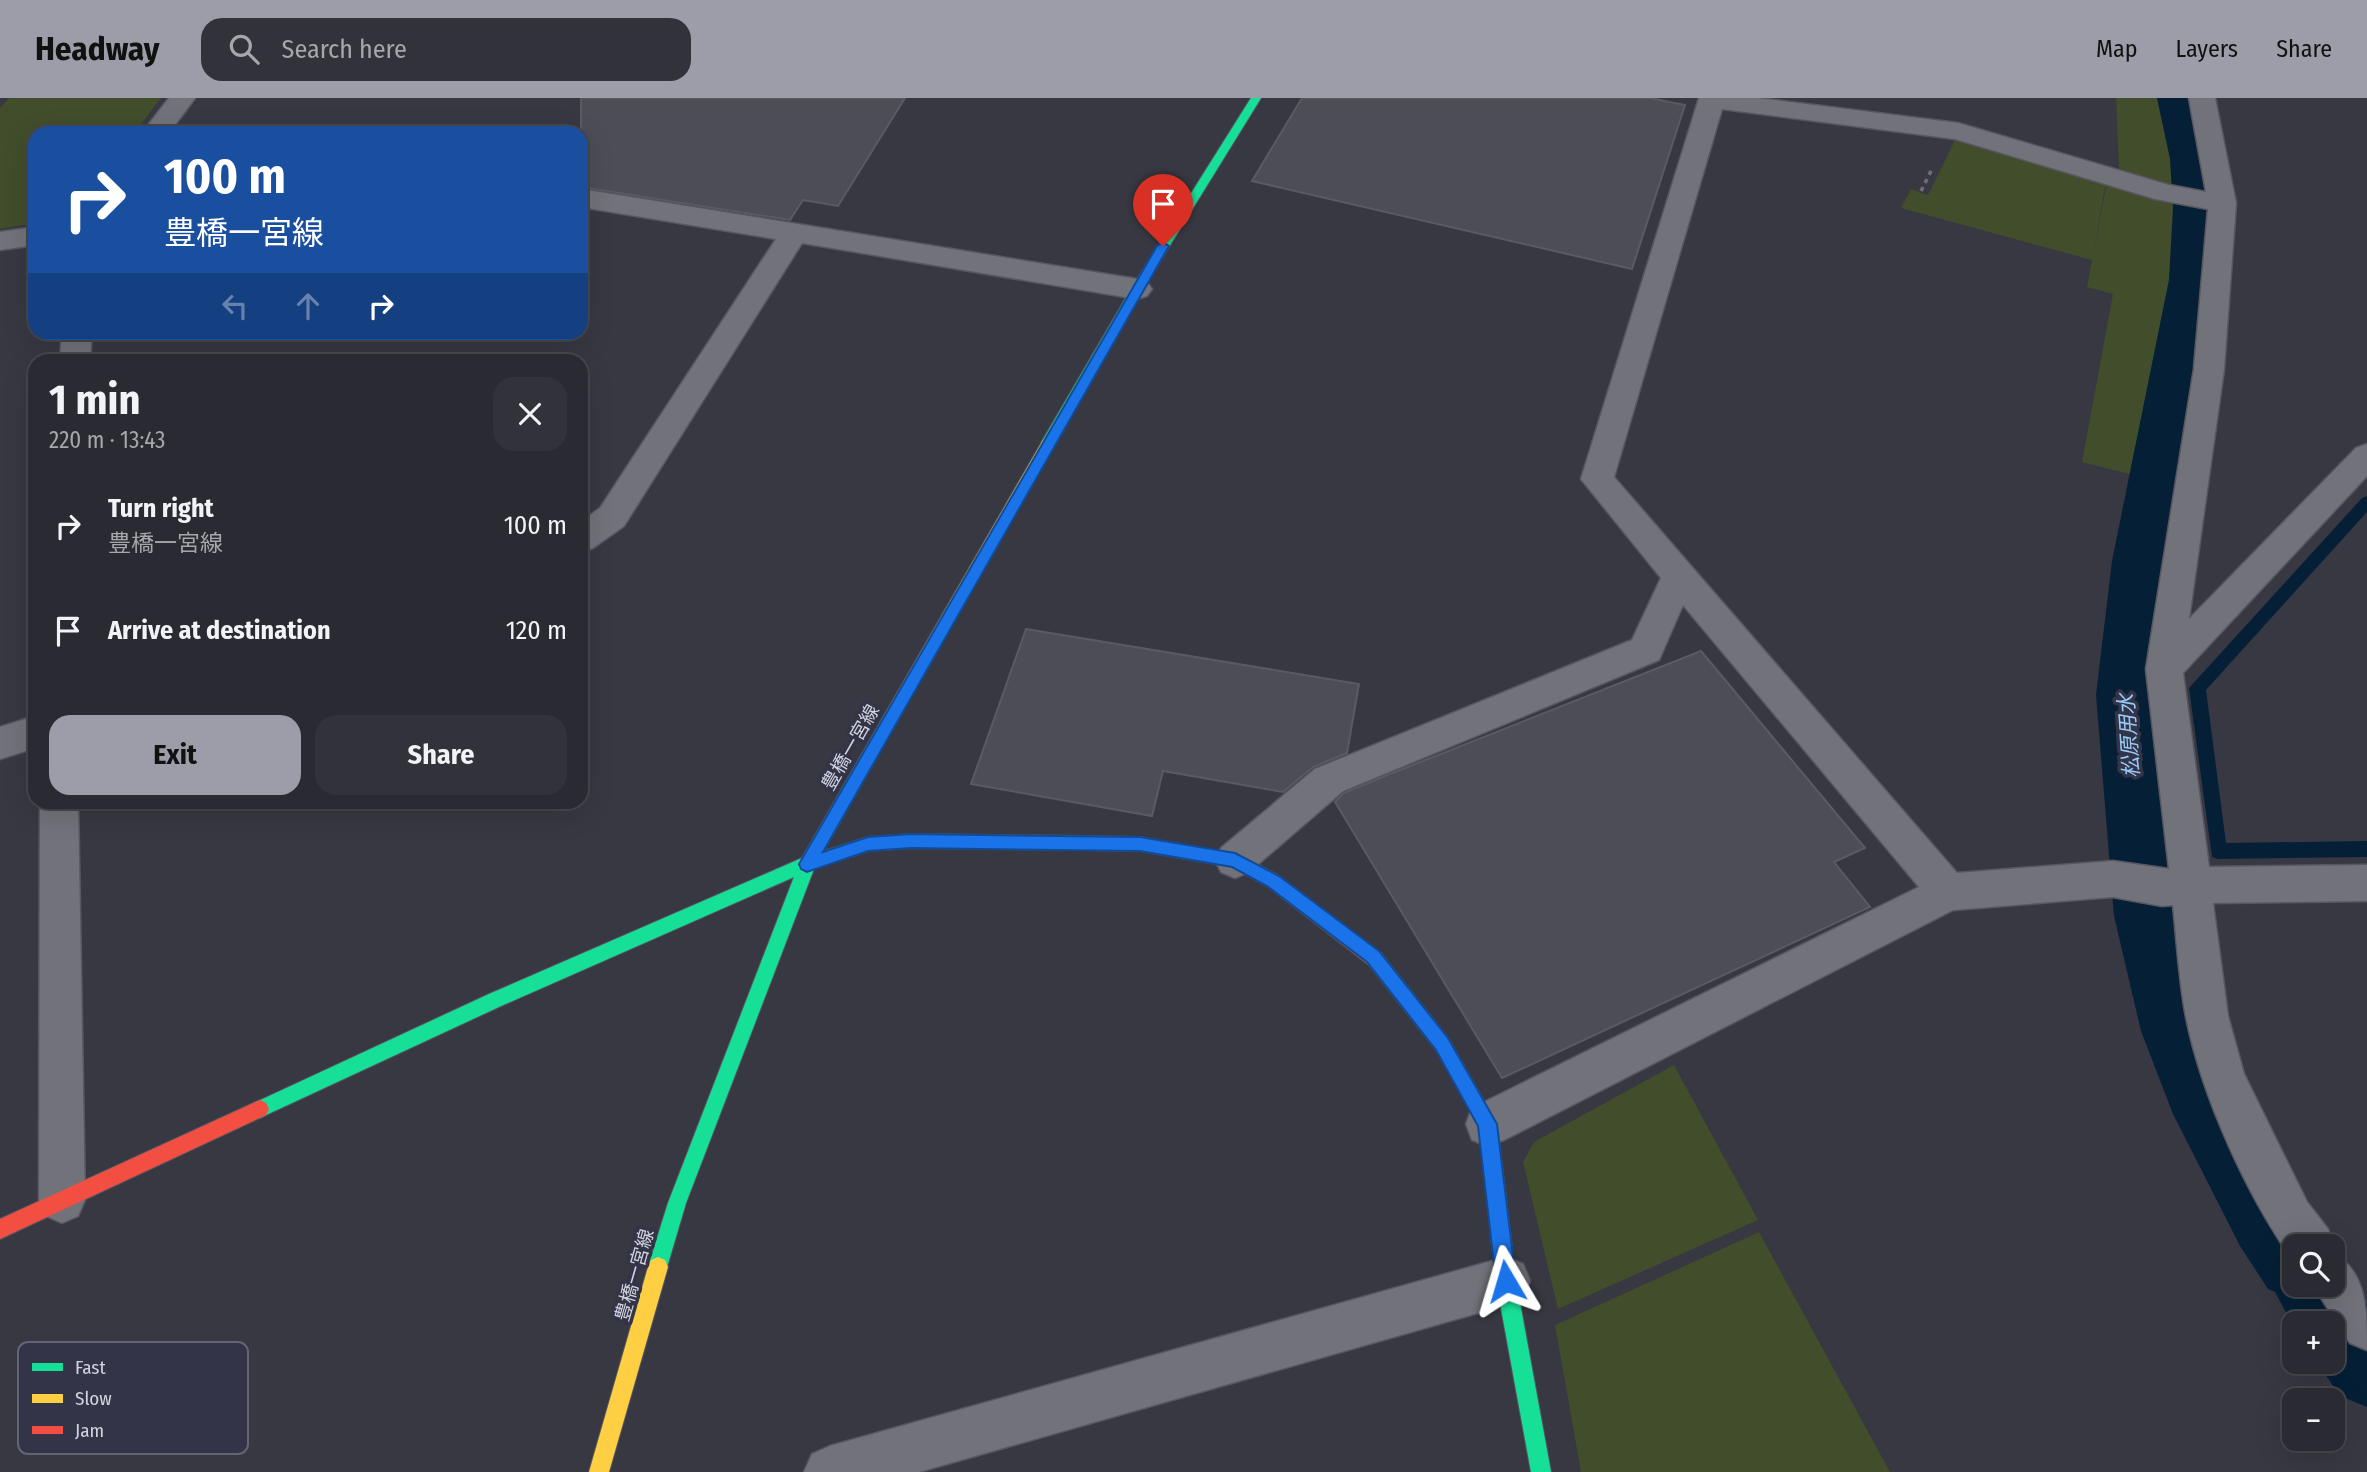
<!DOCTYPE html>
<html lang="en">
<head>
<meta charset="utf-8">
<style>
  body { margin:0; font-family:"Fira Sans Condensed","Noto Sans JP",sans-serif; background:#32323a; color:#f1f3f6; height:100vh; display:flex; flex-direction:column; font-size:26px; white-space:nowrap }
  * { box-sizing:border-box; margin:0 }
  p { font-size:23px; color:#a5a7ac }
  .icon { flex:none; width:38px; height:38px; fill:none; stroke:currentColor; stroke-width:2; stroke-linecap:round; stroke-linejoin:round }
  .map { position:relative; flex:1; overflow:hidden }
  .sheet { position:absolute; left:28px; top:256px; width:560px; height:455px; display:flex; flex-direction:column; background:#2a2a32; border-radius:21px; box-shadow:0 7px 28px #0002,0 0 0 2px #46464d }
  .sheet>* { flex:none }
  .top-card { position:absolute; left:28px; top:28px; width:560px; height:214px; border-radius:21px; box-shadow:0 7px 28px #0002,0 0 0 2px #46464d; background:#1a4fa0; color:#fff; overflow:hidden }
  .buttons { position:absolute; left:2282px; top:1136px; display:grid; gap:14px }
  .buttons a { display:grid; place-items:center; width:63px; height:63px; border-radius:14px; background:#2a2a32; box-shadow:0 7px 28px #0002,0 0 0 2px #46464d; font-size:35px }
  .pin { position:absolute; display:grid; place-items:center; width:60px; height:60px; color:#fff; margin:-72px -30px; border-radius:50% 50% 50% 0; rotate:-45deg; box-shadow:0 0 7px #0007 }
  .pin .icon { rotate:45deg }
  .me { position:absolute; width:77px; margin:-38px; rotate:353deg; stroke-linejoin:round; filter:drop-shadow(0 0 5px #0008) }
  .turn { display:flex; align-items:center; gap:24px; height:147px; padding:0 21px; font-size:32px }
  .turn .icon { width:91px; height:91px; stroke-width:2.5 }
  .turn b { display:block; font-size:49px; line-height:60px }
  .lanes { display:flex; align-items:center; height:66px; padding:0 21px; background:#0003; justify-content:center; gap:35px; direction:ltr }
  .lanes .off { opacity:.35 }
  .round { display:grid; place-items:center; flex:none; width:74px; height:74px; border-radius:21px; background:#32323a }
  .overview { display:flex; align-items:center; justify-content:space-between; height:119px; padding:0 21px }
  h1 { font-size:42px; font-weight:700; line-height:52px }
  .cta { display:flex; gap:14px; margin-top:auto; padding:14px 21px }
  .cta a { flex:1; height:80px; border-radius:21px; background:#9c9da8; color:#111; font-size:28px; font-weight:700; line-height:80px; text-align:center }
  .cta a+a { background:#32323a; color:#f1f3f6 }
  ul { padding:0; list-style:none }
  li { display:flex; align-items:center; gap:21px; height:105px; padding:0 21px }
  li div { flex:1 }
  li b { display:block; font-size:26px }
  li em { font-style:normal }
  header { display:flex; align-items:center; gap:42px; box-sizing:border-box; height:98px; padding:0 35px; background:#9c9da8; color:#111 }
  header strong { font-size:33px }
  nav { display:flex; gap:38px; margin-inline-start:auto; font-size:24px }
  .search { width:490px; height:63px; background:#32323a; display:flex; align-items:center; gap:18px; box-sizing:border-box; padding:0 24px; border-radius:21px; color:#a5a7ac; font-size:26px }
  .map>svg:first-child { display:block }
</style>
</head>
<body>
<header>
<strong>Headway</strong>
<div class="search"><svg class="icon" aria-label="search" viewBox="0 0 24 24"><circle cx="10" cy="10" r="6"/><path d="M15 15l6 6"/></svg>Search here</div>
<nav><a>Map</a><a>Layers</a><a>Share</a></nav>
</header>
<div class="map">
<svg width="2367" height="1374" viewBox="0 0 2367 1374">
  <rect width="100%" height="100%" fill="#383842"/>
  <!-- green -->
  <g fill="#414d2b">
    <path d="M9,0H161L134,35H35V125L0,131V10Z"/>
    <path d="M2116,0H2158L2171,58L2172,88L2119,72Z"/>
    <path d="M1957,38L2106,84L2093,157L2107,84L2174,104L2170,177L2130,376L2082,364L2113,196L2087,189L2092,162L1901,110L1911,91L1928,97Z"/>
    <path d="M1674,967L1758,1122L1558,1211L1523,1064L1534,1044Z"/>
    <path d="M1759,1134L1890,1374H1581L1555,1227Z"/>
  </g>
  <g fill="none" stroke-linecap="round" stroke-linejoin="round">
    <!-- stream -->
    <path fill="#051f36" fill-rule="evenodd" d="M2367,398V414L2206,592L2226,745L2367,743V759L2218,761L2212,759L2189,590L2362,400Z"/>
    <!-- canal -->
    <path fill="#051f36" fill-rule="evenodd" d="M2157,0H2197L2212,61L2217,110L2215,182L2166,463L2152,597L2178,818L2207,933L2232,994L2290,1098L2323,1148H2294V1186H2333V1159L2367,1206V1309L2340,1298L2317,1264H2333V1225H2294V1229L2275,1194L2268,1191L2240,1148L2173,1016L2141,933L2114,818L2096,597L2112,463L2169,182L2173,110L2170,61Z"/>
  </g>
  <!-- building -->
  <g fill="#4d4d55" stroke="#5b5a63" stroke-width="2">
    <path d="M581,0H905L838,108L803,102L790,122L581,89Z"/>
    <path d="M1302,0H1650L1685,7L1632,171L1252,83Z"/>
    <path d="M1026,531L1359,586L1347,655L1313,669L1283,694L1163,673L1152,718L971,686Z"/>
    <path d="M1701,553L1865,750L1834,764L1870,809L1502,980L1335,704L1344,695L1390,676Z"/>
  </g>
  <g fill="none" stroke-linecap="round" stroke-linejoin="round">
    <!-- street casing -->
    <g stroke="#565760" stroke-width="3">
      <g id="street">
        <path d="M169,0H195L169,35H142Z"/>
        <path d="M1699,0H1758L1958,25L2169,87L2206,94L2189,0H2215L2236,105L2224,271L2189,521L2356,350L2367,346V378L2183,575L2209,769L2367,767V803L2213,805L2228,918L2244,976L2307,1104L2328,1131L2334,1148L2333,1152V1148H2294V1164C2247,1098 2202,999 2186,919C2179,883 2177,844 2173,807L2162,808L2113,799L1953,812L1504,1042L1488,1048L1472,1042L1466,1026L1472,1010L1919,789L1683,507L1659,562L1343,693L1249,774L1235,780L1221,774L1215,762L1221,750L1315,671L1632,542L1661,480L1581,381ZM1722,11L1955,41L2155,101L2208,111L2194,271L2146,571L2169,771L2113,763L1957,775L1614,379Z"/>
        <path d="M581,91L1137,181L1147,184L1152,191L1147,198L1137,201L802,145L624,428L593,450L581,454V424L600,410L776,141L581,109Z"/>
        <path d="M35,129V147L0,152V134Z"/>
        <path d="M62,234H92L90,262H60Z"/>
        <path d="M35,618V650L0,661V629Z"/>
        <path d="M40,704H78L85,1102L78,1118L62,1125L46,1118L39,1102Z"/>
        <path d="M2333,1155C2367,1174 2367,1212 2367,1252L2350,1245L2312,1186H2333Z"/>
        <path d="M1506,1159L1523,1166L1530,1183L1523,1200L1506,1207L919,1374H804L812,1356L830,1348Z"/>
      </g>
    </g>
    <!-- fast casing -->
    <g stroke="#565760" stroke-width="2">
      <g id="fast">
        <path d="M1251,0H1261L1143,191L1053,348H1043L1041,345L1131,191Z"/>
        <path d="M911,736L1086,738L1092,740L1094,745L1092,750L1086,752L911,750L868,753L814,771L686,1105L665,1176L658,1179L651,1176L648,1169L668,1105L794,779L501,908L266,1017L260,1020L254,1017L251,1011L254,1005L489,896L802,760L868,739Z"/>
        <path d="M1375,853L1381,855L1448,940L1497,1026L1516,1183L1551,1374H1531L1496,1183L1479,1028L1436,952L1369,867L1366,861L1369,855Z"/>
      </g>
    </g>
    <!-- slow casing -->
    <g stroke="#565760" stroke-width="2">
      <g id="slow">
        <path d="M1048,340L1055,345L814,770L808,772L802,770L800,765L802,760L1043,342Z"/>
        <path d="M658,1159L665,1162L668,1169L609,1374H589L648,1169L651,1162Z"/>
      </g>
    </g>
    <!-- jam casing -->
    <g stroke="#565760" stroke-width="2">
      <g id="jam">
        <path d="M1086,738L1140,739L1241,757L1279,778L1381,855L1384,861L1381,867L1375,869L1369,867L1267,788L1232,769L1140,753L1086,752L1080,750L1078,745L1080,740Z"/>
        <path d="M260,1002L266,1005L269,1011L266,1017L0,1141V1121Z"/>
      </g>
    </g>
    <!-- path -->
    <path stroke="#6e6e75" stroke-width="3.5" stroke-dasharray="4.5 4.5" stroke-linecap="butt" d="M1921,93L1933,69"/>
    <!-- street -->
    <use href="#street" fill="#72737a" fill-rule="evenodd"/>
    <!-- fast -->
    <use href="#fast" fill="#16e098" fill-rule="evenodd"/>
    <!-- slow -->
    <use href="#slow" fill="#ffcf43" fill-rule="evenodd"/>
    <!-- jam -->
    <use href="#jam" fill="#f24e42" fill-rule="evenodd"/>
  </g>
  <!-- route -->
  <path fill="#1a73e8" stroke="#114b97" stroke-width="2" d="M1163,144L1169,148L823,754L868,739L911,736L1140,739L1235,755L1279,778L1379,853L1448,940L1497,1026L1516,1183L1513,1190L1506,1193L1499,1190L1496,1183L1478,1028L1436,952L1367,864L1267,788L1232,769L1140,753L911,750L868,753L807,774L801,771L799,766L1157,148Z"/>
  <g text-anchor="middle" stroke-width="7" stroke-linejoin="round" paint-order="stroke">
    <!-- street labels -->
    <g font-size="19" fill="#d2d3df" stroke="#333447">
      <text transform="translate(850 649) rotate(-60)" y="7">豊橋一宮線</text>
      <text transform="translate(634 1177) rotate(-74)" y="7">豊橋一宮線</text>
    </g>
    <!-- water labels -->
    <g font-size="21" font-style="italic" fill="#97cbf8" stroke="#333447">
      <text transform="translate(2129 638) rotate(-94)" y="7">松原用水</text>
    </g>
  </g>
  <!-- legend -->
  <rect x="18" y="1244" width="230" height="112" rx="10" fill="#333447" stroke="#636475" stroke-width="2"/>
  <rect x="32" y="1265" width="31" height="8" fill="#16e098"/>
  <rect x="32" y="1296" width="31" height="9" fill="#ffcf43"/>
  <rect x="32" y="1328" width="31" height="8" fill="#f24e42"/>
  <g font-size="19" fill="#d2d3df">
    <text x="75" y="1276">Fast</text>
    <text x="75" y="1307">Slow</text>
    <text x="75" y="1339">Jam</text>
  </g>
</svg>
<div class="buttons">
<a><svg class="icon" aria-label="search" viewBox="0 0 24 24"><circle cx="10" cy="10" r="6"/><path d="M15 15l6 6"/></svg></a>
<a>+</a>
<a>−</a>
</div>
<div class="pin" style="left:1163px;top:148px;background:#d93025"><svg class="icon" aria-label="arrive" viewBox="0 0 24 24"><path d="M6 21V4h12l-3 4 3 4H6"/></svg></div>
<svg class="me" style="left:1506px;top:1183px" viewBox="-20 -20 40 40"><path d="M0-17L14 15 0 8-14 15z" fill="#1a73e8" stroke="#fff" stroke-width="4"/></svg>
<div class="top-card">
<div class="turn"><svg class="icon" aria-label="right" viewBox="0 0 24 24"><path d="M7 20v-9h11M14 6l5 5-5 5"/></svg><div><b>100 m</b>豊橋一宮線</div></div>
<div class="lanes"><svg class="icon off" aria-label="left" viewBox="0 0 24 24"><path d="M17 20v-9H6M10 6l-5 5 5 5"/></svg><svg class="icon off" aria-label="ahead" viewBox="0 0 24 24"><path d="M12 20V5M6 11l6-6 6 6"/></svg><svg class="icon" aria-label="right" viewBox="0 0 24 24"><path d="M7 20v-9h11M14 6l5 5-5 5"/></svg></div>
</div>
<section class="sheet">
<div class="overview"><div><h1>1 min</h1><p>220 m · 13:43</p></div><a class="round"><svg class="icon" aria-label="close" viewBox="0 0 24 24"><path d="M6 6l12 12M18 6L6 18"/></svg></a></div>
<ul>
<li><svg class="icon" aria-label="right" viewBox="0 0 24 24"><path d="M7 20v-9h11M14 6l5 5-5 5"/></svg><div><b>Turn right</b><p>豊橋一宮線</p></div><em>100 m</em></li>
<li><svg class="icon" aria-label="arrive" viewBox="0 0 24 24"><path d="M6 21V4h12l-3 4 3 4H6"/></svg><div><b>Arrive at destination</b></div><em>120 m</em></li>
</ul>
<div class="cta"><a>Exit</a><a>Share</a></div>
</section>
</div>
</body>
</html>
